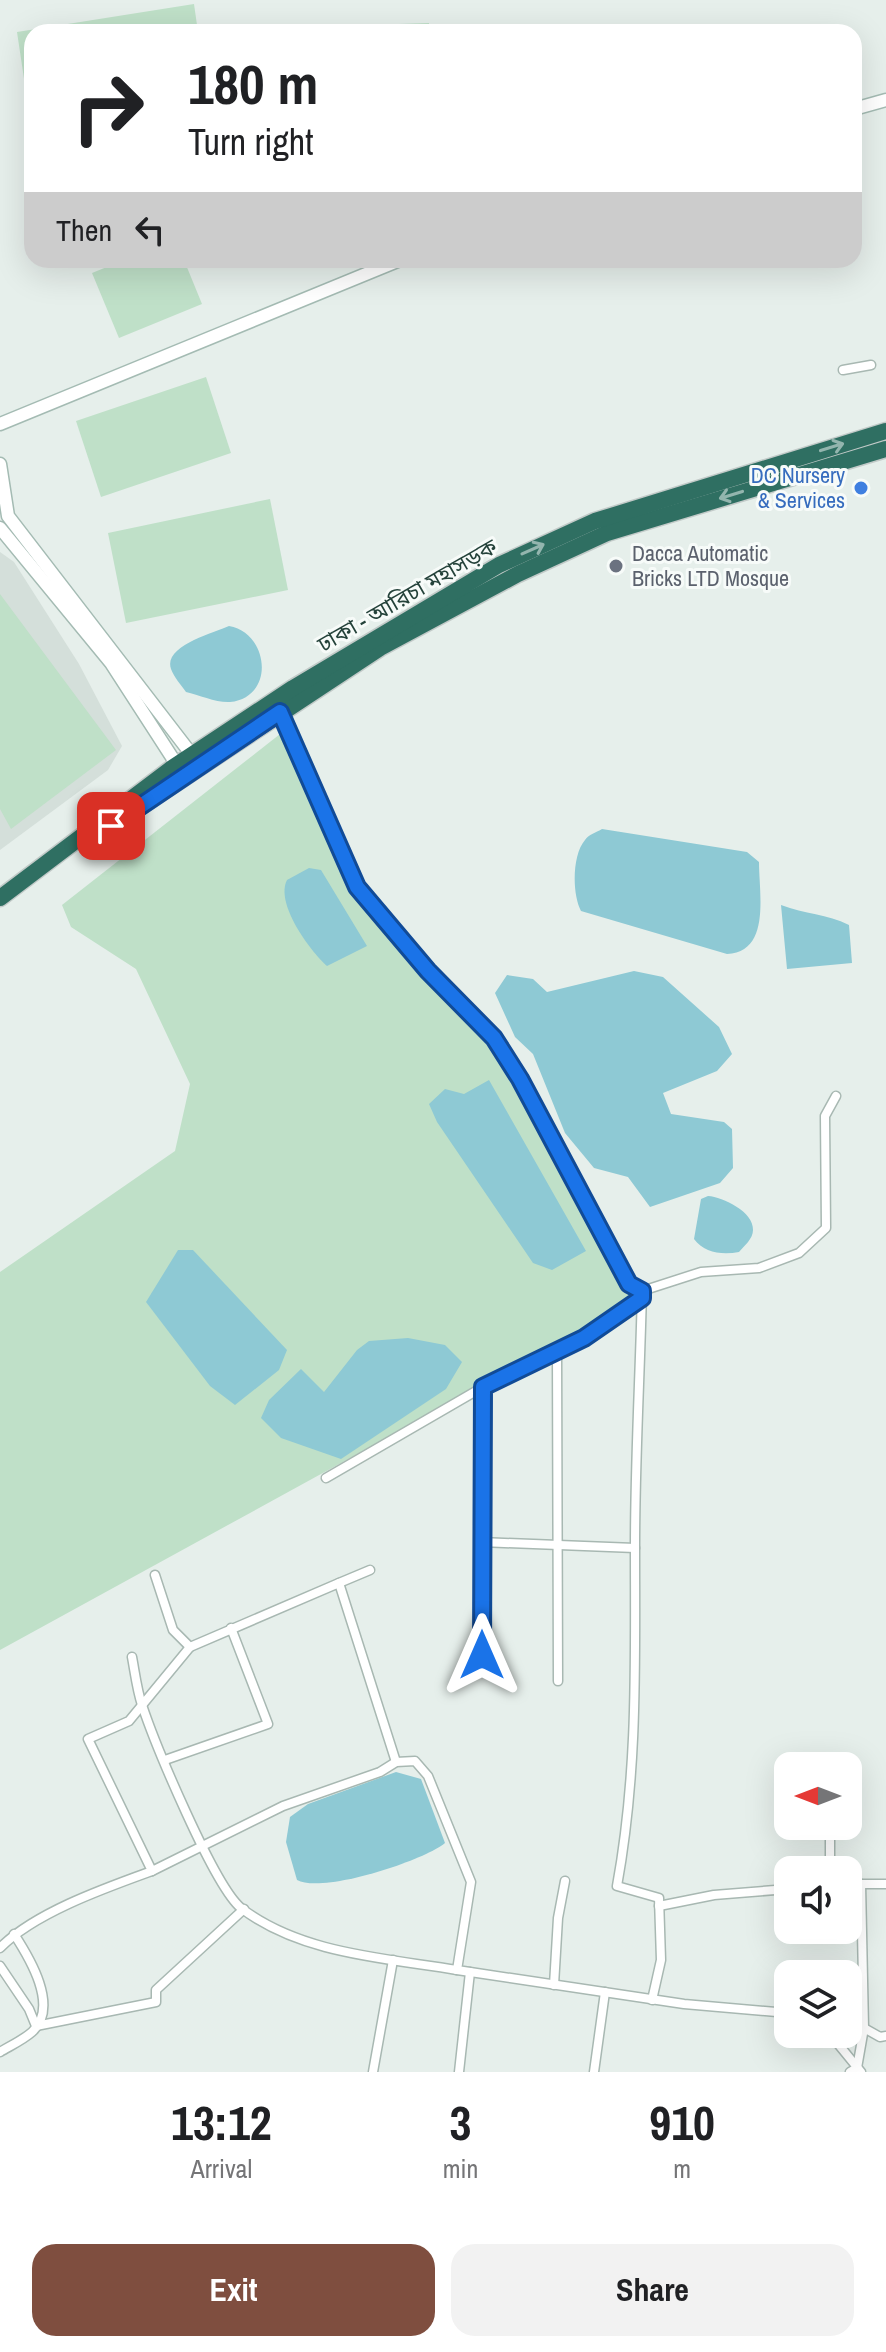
<!DOCTYPE html>
<html lang="en">
<head>
<meta charset="utf-8">
<style>
  body { margin:0; font-family:"Archivo Narrow","Noto Sans Bengali",sans-serif; background:#f2f2f2; color:#202124; height:100vh; display:flex; flex-direction:column; font-size:30px; white-space:nowrap }
  * { box-sizing:border-box; margin:0 }
  p { font-size:26px; color:#757577 }
  .icon { flex:none; width:44px; height:44px; fill:none; stroke:currentColor; stroke-width:2; stroke-linecap:round; stroke-linejoin:round }
  .map { position:relative; height:2072px; overflow:hidden }
  .drawer { display:flex; flex-direction:column; background:#fff; flex:1 }
  .drawer>* { flex:none }
  .top-card { position:absolute; left:24px; top:24px; width:838px; height:244px; border-radius:24px; box-shadow:0 8px 32px #0002; background:#fff; color:#202124; overflow:hidden }
  .needle { width:52px; rotate:270deg }
  .tools { position:absolute; left:774px; top:1752px; display:grid; gap:16px }
  .tools a { display:grid; place-items:center; width:88px; height:88px; border-radius:16px; background:#fff; box-shadow:0 8px 32px #0002; font-size:40px }
  .pin { position:absolute; display:grid; place-items:center; width:68px; height:68px; color:#fff; margin:-34px; border-radius:16px; box-shadow:0 4px 12px #0006 }
  .me { position:absolute; width:88px; margin:-44px; rotate:0deg; stroke-linejoin:round; filter:drop-shadow(0 0 6px #0008) }
  .turn { display:flex; align-items:center; gap:28px; height:168px; padding:0 32px; font-size:36px }
  .turn .icon { width:104px; height:104px; stroke-width:2.5 }
  .turn b { display:block; font-size:56px; line-height:68px }
  .then { display:flex; align-items:center; height:76px; padding:0 32px; background:#0003; gap:16px; font-size:30px }
  .eta { display:flex; justify-content:space-evenly; align-items:center; height:136px; text-align:center }
  .eta b { font-size:48px; font-weight:800; line-height:56px }
  .cta { display:flex; gap:16px; margin-top:auto; padding:16px 32px }
  .cta a { flex:1; height:92px; border-radius:24px; background:#7f4e3f; color:#fff; font-size:32px; font-weight:800; line-height:92px; text-align:center }
  .cta a+a { background:#f2f2f2; color:#202124 }
  .map>svg:first-child { display:block }
</style>
</head>
<body>
<div class="map">
<svg width="886" height="2072" viewBox="0 0 886 2072">
  <rect width="100%" height="100%" fill="#e6efeb"/>
  <!-- built -->
  <path fill="#d4dfda" d="M0,552L14,562L79,664L122,746L108,770L0,850Z"/>
  <!-- green -->
  <g fill="#bfe0c8">
    <path d="M194,4L198,32H32V132L17,32Z"/>
    <path d="M429,23V32H277V28Z"/>
    <path d="M124,260H184L202,304L119,338L92,273Z"/>
    <path d="M206,377L231,453L101,497L76,421Z"/>
    <path d="M270,499L288,590L126,623L108,533Z"/>
    <path d="M0,594L116,750L11,829L0,809Z"/>
    <path d="M289,727L357,887L509,1061L642,1298L0,1650V1272L175,1151L190,1084L136,969L71,927L62,905Z"/>
  </g>
  <!-- water -->
  <g fill="#8ec9d4">
    <path d="M229,626C269,633 276,697 230,702C217,703 199,695 186,692C181,685 174,677 171,669C163,646 213,633 229,626Z"/>
    <path d="M602,829L747,852L759,862C759,894 771,952 727,954L581,911C572,894 572,855 585,840C588,835 597,832 602,829Z"/>
    <path d="M309,868L321,870L367,946L327,966C309,950 275,903 287,880Z"/>
    <path d="M781,905C805,914 827,914 849,925L852,963L787,969Z"/>
    <path d="M634,971L663,977L719,1027L732,1054L717,1071L663,1093L671,1114L724,1122L732,1129L733,1168L720,1183L650,1207L628,1177L594,1168L565,1133L533,1054L515,1037L495,993L507,975L533,979L547,992Z"/>
    <path d="M489,1080L586,1251L552,1270L533,1263L437,1122L429,1104L445,1089L464,1094Z"/>
    <path d="M708,1196C723,1197 754,1212 753,1230C753,1239 744,1246 739,1252C722,1255 704,1253 694,1239L701,1199Z"/>
    <path d="M178,1250H193L287,1350L279,1370L235,1405L210,1386L146,1302Z"/>
    <path d="M408,1338L445,1345L462,1362L446,1389L341,1459L281,1438L261,1418L269,1400L301,1369L324,1392L357,1350L369,1341Z"/>
    <path d="M396,1772L421,1779L445,1843C423,1861 322,1894 297,1880L286,1842L290,1817L308,1804Z"/>
  </g>
  <g fill="none" stroke-linecap="round" stroke-linejoin="round">
    <!-- street casing -->
    <g stroke="#a8b8b2" stroke-width="11">
      <g id="street">
        <path d="M843,370L871,365"/>
        <path d="M280,713L357,887L428,971L494,1038L520,1079L629,1284L642,1291L701,1272L759,1268L799,1253L826,1228L825,1116L836,1096"/>
        <path d="M642,1291C640,1376 635,1461 635,1546C635,1663 638,1771 617,1886L659,1898L661,1960L652,2000"/>
        <path d="M557,1351L558,1681"/>
        <path d="M326,1478L483,1387"/>
        <path d="M481,1542L635,1548"/>
        <path d="M155,1575L173,1630L190,1647L339,1583L396,1762"/>
        <path d="M339,1583L370,1570"/>
        <path d="M482,1655L483,1387L584,1338L642,1298"/>
        <path d="M132,1657C135,1673 137,1690 142,1705C155,1744 214,1886 241,1908C301,1954 385,1958 457,1970"/>
        <path d="M165,1760L268,1724L231,1628"/>
        <path d="M830,1826V1870"/>
        <path d="M152,1871L283,1806L380,1772L396,1762L415,1761L428,1776L471,1882L457,1970L684,2004L788,2013"/>
        <path d="M848,1885L861,1884"/>
        <path d="M659,1906L714,1895L788,1889"/>
        <path d="M0,1948C34,1913 105,1888 152,1871L88,1739L129,1721L190,1647"/>
        <path d="M0,1966L29,2009L36,2026L156,2002V1990L244,1909"/>
        <path d="M554,1985L558,1918L565,1881"/>
        <path d="M864,2028L880,2037L886,2036"/>
        <path d="M830,2034L861,2072"/>
        <path d="M0,2052C10,2046 23,2040 32,2032C60,2007 29,1957 14,1934"/>
        <path d="M373,2072L393,1960"/>
        <path d="M459,2072L470,1972"/>
        <path d="M594,2072L605,1992"/>
        <path d="M850,2072L857,2068L864,2028L861,1884H886"/>
      </g>
    </g>
    <!-- secondary casing -->
    <g stroke="#a4bbb3" stroke-width="15">
      <g id="secondary">
        <path d="M854,109L886,100"/>
        <path d="M0,424L400,260"/>
        <path d="M0,464L8,516L192,755"/>
        <path d="M0,528L111,663L177,765"/>
      </g>
    </g>
    <!-- highway casing -->
    <g stroke="#c2cac8" stroke-width="19">
      <g id="highway">
        <path d="M126,816L380,648L518,574L607,533L886,449"/>
        <path d="M0,898L172,768L293,688L499,565L595,521L886,431"/>
      </g>
    </g>
    <!-- street -->
    <use href="#street" stroke="#fff" stroke-width="8"/>
    <!-- secondary -->
    <use href="#secondary" stroke="#fff" stroke-width="12"/>
    <!-- highway -->
    <use href="#highway" stroke="#2f6f62" stroke-width="16"/>
  </g>
  <!-- one-way arrows -->
  <defs><path id="oneway-shaft" d="M-6 0H5M1.5-3L5.5 0L1.5 3" fill="none" stroke-width="1.6" stroke-linecap="round" stroke-linejoin="round" transform="scale(2)"/></defs>
  <g stroke="#93b5ae">
    <use href="#oneway-shaft" transform="translate(832 447) rotate(-17)"/>
    <use href="#oneway-shaft" transform="translate(731 495) rotate(163)"/>
    <use href="#oneway-shaft" transform="translate(533 549) rotate(-24)"/>
  </g>
  <g fill="none" stroke-linecap="round" stroke-linejoin="round">
    <!-- route casing -->
    <g stroke="#114b97" stroke-width="20">
      <path id="route" d="M111,826L280,712L357,887L428,971L494,1038L520,1079L629,1284L642,1291V1298L584,1338L483,1387L482,1655"/>
    </g>
    <!-- route -->
    <use href="#route" stroke="#1a73e8" stroke-width="14"/>
  </g>
  <!-- markers -->
  <circle fill="#3f7fe0" stroke="#f7fbf9" stroke-width="3" cx="861" cy="488" r="8"/>
  <circle fill="#6b7280" stroke="#f7fbf9" stroke-width="3" cx="616" cy="566" r="8"/>
  <g text-anchor="middle" stroke-width="6" stroke-linejoin="round" paint-order="stroke">
    <!-- shop labels -->
    <g font-size="22" fill="#366cbe" stroke="#f7fbf9" text-anchor="end">
      <text x="845" y="483">DC Nursery<tspan x="845" dy="25">&amp; Services</tspan></text>
    </g>
    <!-- worship labels -->
    <g font-size="22" fill="#5b616d" stroke="#f7fbf9" text-anchor="start">
      <text x="632" y="561">Dacca Automatic<tspan x="632" dy="25">Bricks LTD Mosque</tspan></text>
    </g>
    <!-- street labels -->
    <g font-size="22" fill="#24423a" stroke="#f7fbf9">
      <text transform="translate(407 595) rotate(-30)" y="8">ঢাকা - আরিচা মহাসড়ক</text>
    </g>
  </g>
</svg>
<div class="tools">
<a><svg class="needle" viewBox="-14 -14 28 28"><path d="M0-13l5 13h-10z" fill="#e53935"/><path d="M0 13l5-13h-10z" fill="#757577"/></svg></a>
<a><svg class="icon" aria-label="sound" viewBox="0 0 24 24"><path d="M4 9h4l5-4v14l-5-4H4zM17 9q2 3 0 6"/></svg></a>
<a><svg class="icon" aria-label="layers" viewBox="0 0 24 24"><path d="M12 4l9 5-9 5-9-5zM3 14l9 5 9-5"/></svg></a>
</div>
<div class="pin" style="left:111px;top:826px;background:#d93025"><svg class="icon" aria-label="arrive" viewBox="0 0 24 24"><path d="M6 21V4h12l-3 4 3 4H6"/></svg></div>
<svg class="me" style="left:482px;top:1655px" viewBox="-20 -20 40 40"><path d="M0-17L14 15 0 8-14 15z" fill="#1a73e8" stroke="#fff" stroke-width="4"/></svg>
<div class="top-card">
<div class="turn"><svg class="icon" aria-label="right" viewBox="0 0 24 24"><path d="M7 20v-9h11M14 6l5 5-5 5"/></svg><div><b>180 m</b>Turn right</div></div>
<div class="then">Then<svg class="icon" aria-label="left" viewBox="0 0 24 24"><path d="M17 20v-9H6M10 6l-5 5 5 5"/></svg></div>
</div>
</div>
<section class="drawer">
<div class="eta">
<div><b>13:12</b><p>Arrival</p></div>
<div><b>3</b><p>min</p></div>
<div><b>910</b><p>m</p></div>
</div>
<div class="cta"><a>Exit</a><a>Share</a></div>
</section>
</body>
</html>
